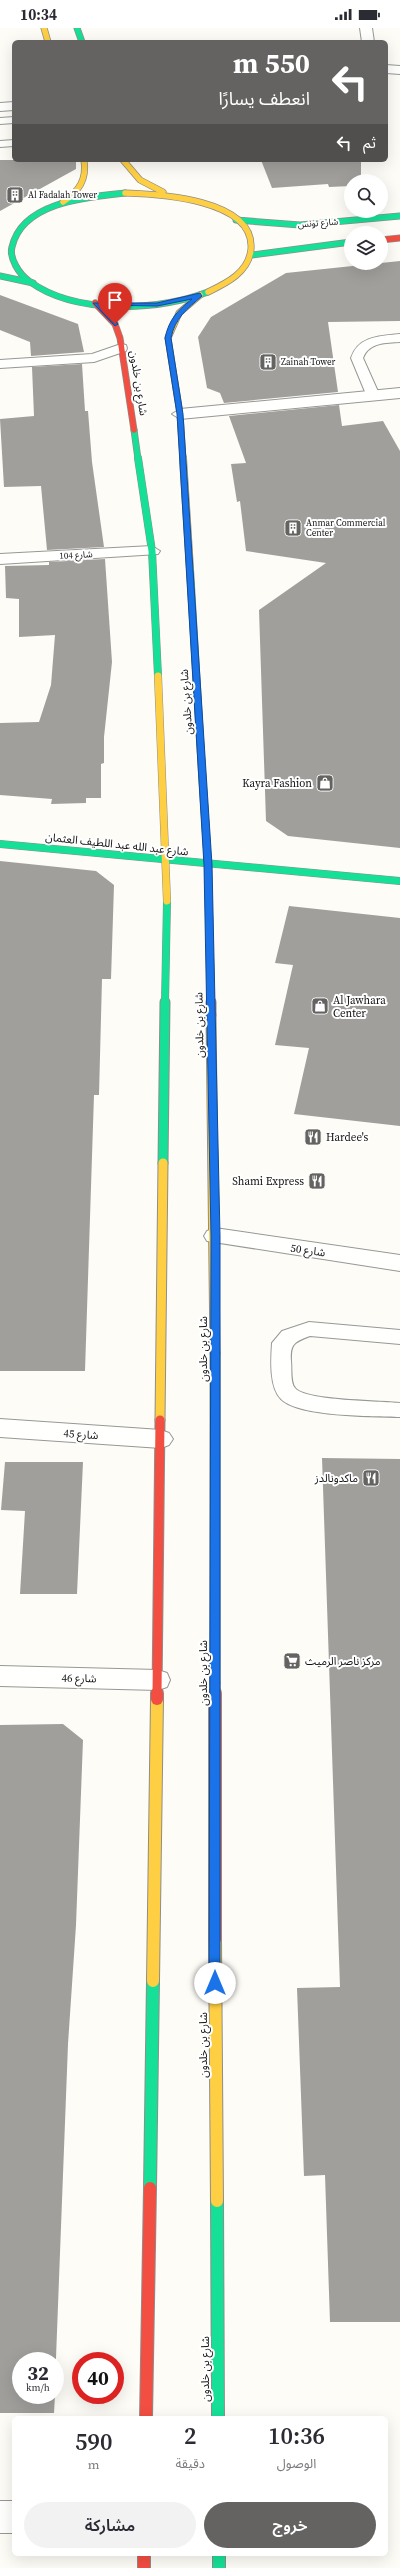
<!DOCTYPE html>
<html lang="ar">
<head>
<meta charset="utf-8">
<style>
  body { margin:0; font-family:"Source Serif 4","Noto Sans Arabic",serif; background:#f2f2f3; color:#2b2b33; direction:rtl; height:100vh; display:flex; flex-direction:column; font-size:15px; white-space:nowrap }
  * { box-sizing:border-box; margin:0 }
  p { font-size:13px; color:#7c7c81 }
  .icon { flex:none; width:22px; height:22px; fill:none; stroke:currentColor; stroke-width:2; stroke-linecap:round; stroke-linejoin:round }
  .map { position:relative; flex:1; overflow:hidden; direction:ltr }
  .sheet { position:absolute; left:12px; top:2388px; width:376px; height:140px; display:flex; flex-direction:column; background:#fff; border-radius:6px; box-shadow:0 4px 16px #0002; direction:rtl }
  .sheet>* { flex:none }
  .guide { position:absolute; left:12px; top:12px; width:376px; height:122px; border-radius:6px; box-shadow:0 4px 16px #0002; direction:rtl; background:#646362; color:#fff; overflow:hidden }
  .fabs { position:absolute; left:344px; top:146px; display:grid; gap:8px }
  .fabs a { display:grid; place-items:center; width:44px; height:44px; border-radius:50%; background:#fff; box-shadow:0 4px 16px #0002; font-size:20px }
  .speed { position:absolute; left:12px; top:2324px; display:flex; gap:8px; font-size:20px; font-weight:700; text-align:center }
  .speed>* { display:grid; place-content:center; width:52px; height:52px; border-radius:50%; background:#fff; box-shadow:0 4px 16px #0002; line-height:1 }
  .speed small { font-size:10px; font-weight:400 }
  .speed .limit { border:6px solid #d22; background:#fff; color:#111 }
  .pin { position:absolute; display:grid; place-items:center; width:34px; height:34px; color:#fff; margin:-41px -17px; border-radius:50% 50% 50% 0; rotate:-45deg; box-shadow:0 0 4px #0007 }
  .pin .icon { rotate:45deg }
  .me { position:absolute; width:44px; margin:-22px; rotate:0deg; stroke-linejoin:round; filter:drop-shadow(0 0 3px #0008) }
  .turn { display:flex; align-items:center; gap:14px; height:84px; padding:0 12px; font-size:18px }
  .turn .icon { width:52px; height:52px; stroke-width:2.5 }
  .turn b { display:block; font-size:28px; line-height:34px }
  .then { display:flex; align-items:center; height:38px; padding:0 12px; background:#0003; gap:8px; font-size:15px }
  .eta { display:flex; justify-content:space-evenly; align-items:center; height:68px; text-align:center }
  .eta b { font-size:24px; font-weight:600; line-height:28px }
  .cta { display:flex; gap:8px; margin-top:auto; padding:8px 12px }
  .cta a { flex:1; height:46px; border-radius:24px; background:#646362; color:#fff; font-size:16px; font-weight:600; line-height:46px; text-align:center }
  .cta a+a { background:#f2f2f3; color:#2b2b33 }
  .status { display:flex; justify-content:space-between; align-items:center; height:28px; padding:0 20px; background:#fff; direction:ltr }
  .status svg { height:11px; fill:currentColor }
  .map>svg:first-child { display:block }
</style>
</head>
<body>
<div class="status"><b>10:34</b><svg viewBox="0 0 49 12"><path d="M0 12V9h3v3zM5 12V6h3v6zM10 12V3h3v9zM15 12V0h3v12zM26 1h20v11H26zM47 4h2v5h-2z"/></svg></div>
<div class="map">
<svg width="400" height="2540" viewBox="0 0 400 2540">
  <rect width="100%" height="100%" fill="#fdfcf7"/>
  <!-- building -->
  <g fill="#a19f9c">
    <path d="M0,132H76V141L0,183Z"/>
    <path d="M261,132H361V153H351V158L329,159L328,156L272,160Z"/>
    <path d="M400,233V293L328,294L338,364L224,375L220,365L207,360L198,309L211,289L286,245Z"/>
    <path d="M0,267L78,296L84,324L31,328L30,314L0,302Z"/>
    <path d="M82,336L85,383H88L92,434L104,519L47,522L41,458L4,459L0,391L34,388L32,339Z"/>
    <path d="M339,377L342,398L383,393L400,423V820L288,808L266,793L259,582L326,535L246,523L240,473L237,474L231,436L246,435L229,388Z"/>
    <path d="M105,531L112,634L104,709V735L101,736V770H86V775L51,776L52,771L0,767V695L39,694L51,657L55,607L19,609V571L6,570L5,538L49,537V534Z"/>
    <path d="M0,833L96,843L114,857L111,951H102L99,1067H94L85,1343H0Z"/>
    <path d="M289,878L400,890V1098L294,1086L309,1020L275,1017L293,937L275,935Z"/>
    <path d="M322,1430L400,1431V2294H330L325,2147L304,2148L297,1960L340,1959Z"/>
    <path d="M5,1434H83L77,1566H20L25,1483L1,1482Z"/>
    <path d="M63,1696L83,1712L76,1897L68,2016L55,2356V2333H21V2367H55L54,2385H0V1697Z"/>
  </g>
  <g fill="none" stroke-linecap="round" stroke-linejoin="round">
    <!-- lane casing -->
    <g stroke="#979795" stroke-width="2">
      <g id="lane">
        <path d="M14,89V95L0,96V90Z"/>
        <path d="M14,112V118L0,119V113Z"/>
        <path d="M400,306V314C386,315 369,314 363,330L380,368L378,371H368L351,330C358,308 380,308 400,306Z"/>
        <path d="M121,316L126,317L127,320L126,323L94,334L0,340V332L92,326Z"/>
        <path d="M309,1294L400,1302V1316L310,1308C294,1314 290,1316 291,1333C292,1341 290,1355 295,1360C305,1373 381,1373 400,1375V1389C373,1388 299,1389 281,1371C269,1359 271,1331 272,1315L282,1303Z"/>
      </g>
    </g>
    <!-- street casing -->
    <g stroke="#979795" stroke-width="2">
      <g id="street">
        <path d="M360,0H372L374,14H362Z"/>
        <path d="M386,37L400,38V46L386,45Z"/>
        <path d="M14,74V82L0,83V75Z"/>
        <path d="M400,360V370L180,391L172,386L180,381Z"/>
        <path d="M152,518L160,523L158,526L0,536V526Z"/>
        <path d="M215,1200L400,1227V1243L207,1213L204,1208L207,1203Z"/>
        <path d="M0,1391L161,1402L169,1405L173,1411L169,1417L161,1420L0,1409Z"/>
        <path d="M0,1638L158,1642L167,1645L170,1652L167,1659L158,1662L0,1658Z"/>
        <rect x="0" y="2473" width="14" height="32"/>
      </g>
    </g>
    <!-- fast-far3 casing -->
    <g stroke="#8e8d8b" stroke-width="7">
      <g id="fast-far3">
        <path d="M77,0L82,14"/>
        <path d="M125,165C87,169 22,174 12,219C9,230 19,246 29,253C75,287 157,283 208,264"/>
        <path d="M236,192L300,197L400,188"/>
        <path d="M252,227L351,214"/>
        <path d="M0,248L33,255"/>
        <path d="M134,402L138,431"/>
      </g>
    </g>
    <!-- fast-far2 casing -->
    <g stroke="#8e8d8b" stroke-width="8">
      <g id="fast-far2">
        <path d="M138,430L152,523L158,648"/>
        <path d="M190,541L202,744"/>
        <path d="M0,816L400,853"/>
        <path d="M165,975L167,873"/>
      </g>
    </g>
    <!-- fast-far1 casing -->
    <g stroke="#8e8d8b" stroke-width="11">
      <g id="fast-far1">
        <path d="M163,1135L165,974"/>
        <path d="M215,1325V1655"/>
      </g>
    </g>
    <!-- fast casing -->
    <g stroke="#8e8d8b" stroke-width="14">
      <g id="fast">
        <path d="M150,2160L153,1953"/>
        <path d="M217,2173L218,2390"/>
        <path d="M219,2526V2540"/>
      </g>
    </g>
    <!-- slow-far3 casing -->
    <g stroke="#8e8d8b" stroke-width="7">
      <g id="slow-far3">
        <path d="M44,0L48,14"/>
        <path d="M123,132L140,152L163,164"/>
        <path d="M125,165C158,166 255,171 251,221C249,244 227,255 208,264"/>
        <path d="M63,174C79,163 87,152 84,132"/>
        <path d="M183,431L180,386L168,310L179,285L200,267"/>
      </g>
    </g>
    <!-- slow-far2 casing -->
    <g stroke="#8e8d8b" stroke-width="8">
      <g id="slow-far2">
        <path d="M183,430L190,541"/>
        <path d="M158,648L167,873"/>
      </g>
    </g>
    <!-- slow-far1 casing -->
    <g stroke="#8e8d8b" stroke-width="11">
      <g id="slow-far1">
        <path d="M211,987L215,1325"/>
        <path d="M160,1392L163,1135"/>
      </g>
    </g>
    <!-- slow casing -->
    <g stroke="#8e8d8b" stroke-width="14">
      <g id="slow">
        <path d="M215,1911L217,2173"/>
        <path d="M153,1953L157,1671"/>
      </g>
    </g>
    <!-- jam-far3 casing -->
    <g stroke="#8e8d8b" stroke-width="7">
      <g id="jam-far3">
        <path d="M381,212L400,210"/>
        <path d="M95,275L115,296L120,310L134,402"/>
      </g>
    </g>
    <!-- jam-far2 casing -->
    <g stroke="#8e8d8b" stroke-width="8">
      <path id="jam-far2" d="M202,744L208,837L211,975"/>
    </g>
    <!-- jam-far1 casing -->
    <g stroke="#8e8d8b" stroke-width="11">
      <g id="jam-far1">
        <path d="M211,974V987"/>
        <path d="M215,1655V1666"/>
        <path d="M157,1666L160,1392"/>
      </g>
    </g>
    <!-- jam casing -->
    <g stroke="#8e8d8b" stroke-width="14">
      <g id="jam">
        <path d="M215,1665V1911"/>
        <path d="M157,1671V1665"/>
        <path d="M146,2390L150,2160"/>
        <path d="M144,2526V2540"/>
      </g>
    </g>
    <!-- lane -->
    <use href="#lane" fill="#fffffe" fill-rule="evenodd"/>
    <!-- street -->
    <use href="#street" fill="#fffffe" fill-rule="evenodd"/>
    <!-- fast-far3 -->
    <use href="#fast-far3" stroke="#16e098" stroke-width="5.5"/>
    <!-- fast-far2 -->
    <use href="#fast-far2" stroke="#16e098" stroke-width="7"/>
    <!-- fast-far1 -->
    <use href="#fast-far1" stroke="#16e098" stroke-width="9"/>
    <!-- fast -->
    <use href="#fast" stroke="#16e098" stroke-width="12"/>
    <!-- slow-far3 -->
    <use href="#slow-far3" stroke="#ffcf43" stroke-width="5.5"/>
    <!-- slow-far2 -->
    <use href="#slow-far2" stroke="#ffcf43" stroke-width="7"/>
    <!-- slow-far1 -->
    <use href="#slow-far1" stroke="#ffcf43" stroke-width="9"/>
    <!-- slow -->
    <use href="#slow" stroke="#ffcf43" stroke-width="12"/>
    <!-- jam-far3 -->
    <use href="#jam-far3" stroke="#f24e42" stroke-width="5.5"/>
    <!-- jam-far2 -->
    <use href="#jam-far2" stroke="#f24e42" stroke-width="7"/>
    <!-- jam-far1 -->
    <use href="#jam-far1" stroke="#f24e42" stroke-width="9"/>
    <!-- jam -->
    <use href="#jam" stroke="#f24e42" stroke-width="12"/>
  </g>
  <!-- route -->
  <path fill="#1a73e8" stroke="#114b97" d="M200,265L202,268C187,281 175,290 171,310L183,386L212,837L220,1208V1955L215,1960L209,1955L211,1208L204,837L177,386L165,310C169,291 178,282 192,271L157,278L101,277L118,296L115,298L93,275H157Z"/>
  <!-- icons -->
  <defs>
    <g id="building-square" transform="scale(0.9)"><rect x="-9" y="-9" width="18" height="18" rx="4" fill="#646362" stroke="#fff"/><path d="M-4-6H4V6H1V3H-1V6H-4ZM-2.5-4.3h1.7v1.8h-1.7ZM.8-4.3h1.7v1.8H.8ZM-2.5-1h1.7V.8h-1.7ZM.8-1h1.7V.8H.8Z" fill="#fff"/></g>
    <g id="shop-square" transform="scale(0.9)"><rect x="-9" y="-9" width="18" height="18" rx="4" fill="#646362" stroke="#fff"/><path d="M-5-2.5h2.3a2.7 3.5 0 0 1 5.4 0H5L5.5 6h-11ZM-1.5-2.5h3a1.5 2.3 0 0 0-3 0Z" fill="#fff"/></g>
    <g id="restaurant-square" transform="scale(0.9)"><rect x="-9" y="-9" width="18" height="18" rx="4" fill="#646362" stroke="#fff"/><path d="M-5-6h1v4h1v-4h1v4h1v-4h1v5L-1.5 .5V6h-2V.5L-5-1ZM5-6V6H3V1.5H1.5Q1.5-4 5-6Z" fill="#fff"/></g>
    <g id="supermarket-square" transform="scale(0.9)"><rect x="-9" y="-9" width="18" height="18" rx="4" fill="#646362" stroke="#fff"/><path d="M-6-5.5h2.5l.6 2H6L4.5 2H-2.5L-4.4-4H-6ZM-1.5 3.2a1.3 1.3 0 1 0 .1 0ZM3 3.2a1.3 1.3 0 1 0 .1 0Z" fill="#fff"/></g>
  </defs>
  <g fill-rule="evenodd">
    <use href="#building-square" x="15" y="167"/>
    <use href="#building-square" x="268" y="334"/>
    <use href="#building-square" x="293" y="500"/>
    <use href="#shop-square" x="325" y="755"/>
    <use href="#shop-square" x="320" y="978"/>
    <use href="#restaurant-square" x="313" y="1109"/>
    <use href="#restaurant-square" x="317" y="1153"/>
    <use href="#restaurant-square" x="371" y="1450"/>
    <use href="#supermarket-square" x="292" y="1633"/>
  </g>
  <g text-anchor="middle" stroke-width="4" stroke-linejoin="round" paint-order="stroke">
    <!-- far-poi labels -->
    <g font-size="9" fill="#111" stroke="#fff" text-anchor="start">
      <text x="28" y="170">Al Fadalah Tower</text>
      <text x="281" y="337">Zainah Tower</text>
      <text x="306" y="498">Anmar Commercial<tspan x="306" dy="10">Center</tspan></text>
    </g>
    <!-- far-street labels -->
    <g font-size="9" fill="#111" stroke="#fff">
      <text transform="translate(318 195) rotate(-4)" y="3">شارع تونس</text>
      <text transform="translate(76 527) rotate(-3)" y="3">شارع 104</text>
    </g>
    <!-- street labels -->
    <g font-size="11" fill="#111" stroke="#fff">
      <text transform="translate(139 355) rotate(81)" y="4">شارع بن خلدون</text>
      <text transform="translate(186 674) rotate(-94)" y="4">شارع بن خلدون</text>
      <text transform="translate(117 816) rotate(6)" y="4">شارع عبد الله عبد اللطيف العثمان</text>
      <text transform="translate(199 997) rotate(-91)" y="4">شارع بن خلدون</text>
      <text transform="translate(308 1222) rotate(8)" y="4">شارع 50</text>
      <text transform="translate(203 1321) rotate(-90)" y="4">شارع بن خلدون</text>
      <text transform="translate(81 1406) rotate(4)" y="4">شارع 45</text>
      <text transform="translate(203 1645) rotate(-90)" y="4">شارع بن خلدون</text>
      <text transform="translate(79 1650) rotate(1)" y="4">شارع 46</text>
      <text transform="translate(203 2017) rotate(-90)" y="4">شارع بن خلدون</text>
      <text transform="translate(205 2341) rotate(-90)" y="4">شارع بن خلدون</text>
    </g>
    <!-- poi labels -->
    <g font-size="11" fill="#111" stroke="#fff" text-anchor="end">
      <text x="312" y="759">Kayra Fashion</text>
      <text x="333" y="976" text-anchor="start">Al Jawhara<tspan x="333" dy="13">Center</tspan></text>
      <text x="326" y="1113" text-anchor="start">Hardee's</text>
      <text x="304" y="1157">Shami Express</text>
      <text x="358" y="1454">ماكدونالدز</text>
      <text x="305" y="1637" text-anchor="start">مركز ناصر الرميث</text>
    </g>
  </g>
</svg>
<div class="fabs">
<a><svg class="icon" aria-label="search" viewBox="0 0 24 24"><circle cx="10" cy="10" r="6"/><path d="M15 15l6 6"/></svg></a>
<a><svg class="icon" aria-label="layers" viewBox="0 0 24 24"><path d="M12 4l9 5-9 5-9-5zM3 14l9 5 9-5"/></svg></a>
</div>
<div class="speed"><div>32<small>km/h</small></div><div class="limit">40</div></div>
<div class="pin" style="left:115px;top:296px;background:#d93025"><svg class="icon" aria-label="arrive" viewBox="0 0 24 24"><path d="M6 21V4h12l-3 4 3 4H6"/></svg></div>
<svg class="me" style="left:215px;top:1955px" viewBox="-20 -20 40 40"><circle r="19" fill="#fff"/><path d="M0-13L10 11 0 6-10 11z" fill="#1a73e8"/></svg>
<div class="guide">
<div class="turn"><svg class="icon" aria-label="left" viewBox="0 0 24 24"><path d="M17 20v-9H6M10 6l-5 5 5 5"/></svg><div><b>550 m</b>انعطف يسارًا</div></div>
<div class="then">ثم<svg class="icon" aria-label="left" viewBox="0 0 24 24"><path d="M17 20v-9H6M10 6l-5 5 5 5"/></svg></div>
</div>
<section class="sheet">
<div class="eta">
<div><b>10:36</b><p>الوصول</p></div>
<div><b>2</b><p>دقيقة</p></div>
<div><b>590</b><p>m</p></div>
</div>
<div class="cta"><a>خروج</a><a>مشاركة</a></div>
</section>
</div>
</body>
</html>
